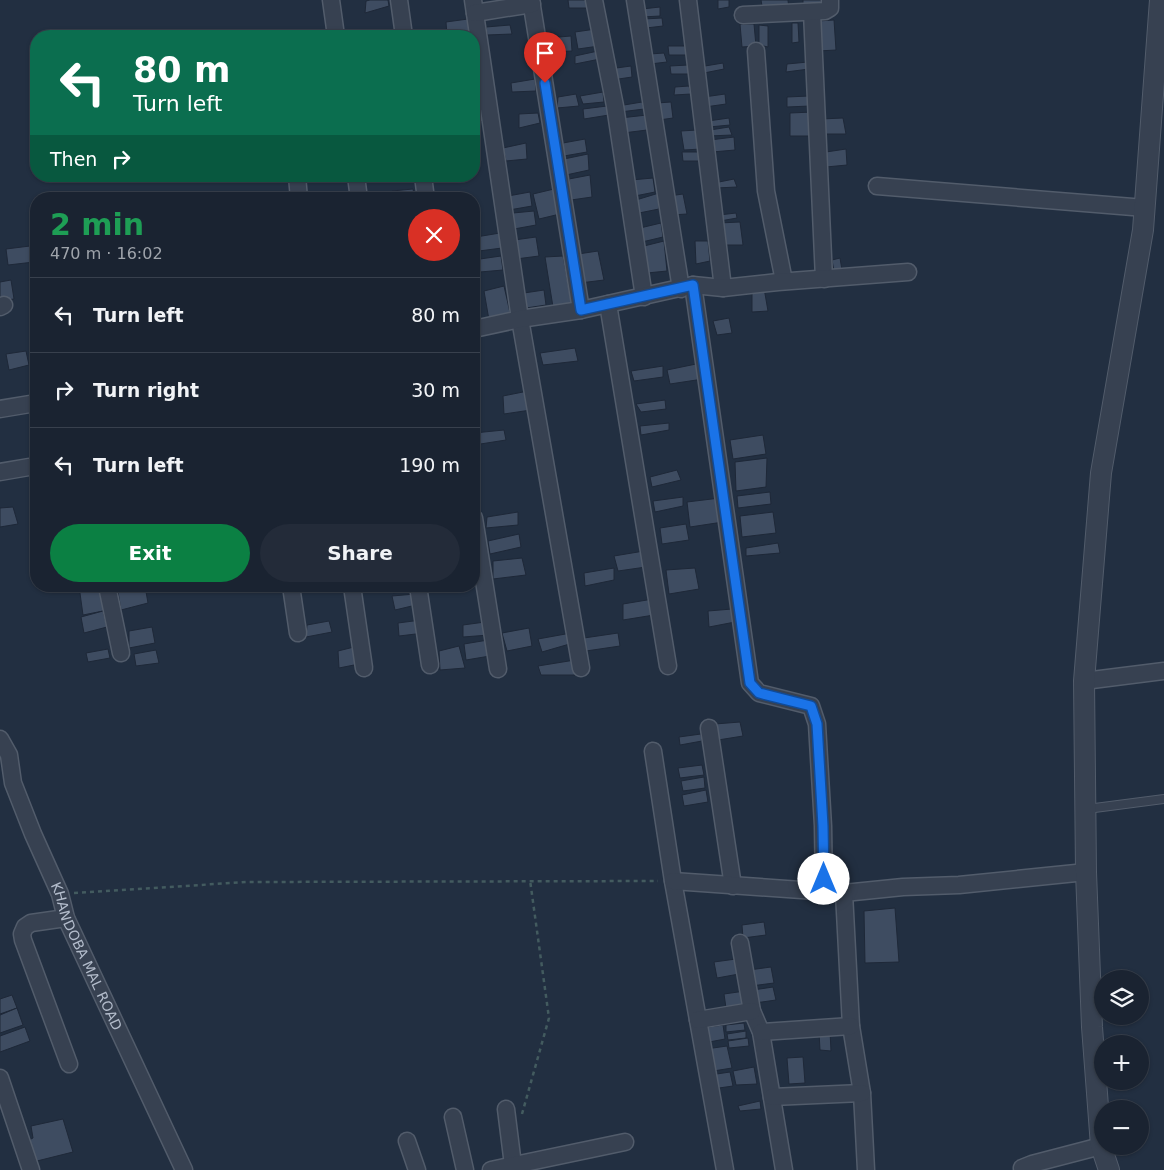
<!DOCTYPE html>
<html lang="en">
<head>
<meta charset="utf-8">
<style>
  body { margin:0; font-family:"DejaVu Sans",sans-serif; background:#232b39; color:#f1f3f6; height:100vh; display:flex; flex-direction:column; font-size:19px; white-space:nowrap }
  * { box-sizing:border-box; margin:0 }
  p { font-size:16px; color:#9fa4ab }
  .icon { flex:none; width:28px; height:28px; fill:none; stroke:currentColor; stroke-width:2; stroke-linecap:round; stroke-linejoin:round }
  .map { position:relative; flex:1; overflow:hidden }
  .panel { position:absolute; left:30px; top:192px; width:450px; height:400px; display:flex; flex-direction:column; background:#1a2331; border-radius:20px; box-shadow:0 1px 4px #0004,0 0 0 1px #38404d }
  .panel>* { flex:none }
  .hud { position:absolute; left:30px; top:30px; width:450px; height:152px; border-radius:20px; box-shadow:0 1px 4px #0004,0 0 0 1px #38404d; background:#0b6e4f; color:#fff; overflow:hidden }
  .fabs { position:absolute; left:1094px; top:970px; display:grid; gap:10px }
  .fabs a { display:grid; place-items:center; width:55px; height:55px; border-radius:50%; background:#1a2331; box-shadow:0 1px 4px #0004,0 0 0 1px #38404d; font-size:25px }
  .pin { position:absolute; display:grid; place-items:center; width:42px; height:42px; color:#fff; margin:-51px -21px; border-radius:50% 50% 50% 0; rotate:-45deg; box-shadow:0 0 5px #0007 }
  .pin .icon { rotate:45deg }
  .me { position:absolute; width:55px; margin:-28px; rotate:0deg; stroke-linejoin:round; filter:drop-shadow(0 0 4px #0008) }
  .turn { display:flex; align-items:center; gap:18px; height:105px; padding:0 20px; font-size:22px }
  .turn .icon { width:65px; height:65px; stroke-width:2.5 }
  .turn b { display:block; font-size:35px; line-height:42px }
  .then { display:flex; align-items:center; height:48px; padding:0 20px; background:#0003; gap:10px; font-size:19px }
  .round { display:grid; place-items:center; flex:none; width:52px; height:52px; border-radius:26px; background:#232b39 }
  .headline { display:flex; align-items:center; justify-content:space-between; height:85px; padding:0 20px }
  h1 { font-size:30px; font-weight:600; line-height:38px; color:#1e9e55 }
  .primary-button { display:flex; gap:10px; margin-top:auto; padding:10px 20px }
  .primary-button a { flex:1; height:58px; border-radius:30px; background:#0b8043; color:#fff; font-size:20px; font-weight:600; line-height:58px; text-align:center }
  .primary-button a+a { background:#232b39; color:#f1f3f6 }
  ul { padding:0; list-style:none }
  li { display:flex; align-items:center; gap:15px; height:75px; padding:0 20px; border-top:1px solid #38404d }
  li div { flex:1 }
  li b { display:block; font-size:19px }
  li em { font-style:normal }
  .map>svg:first-child { display:block }
</style>
</head>
<body>
<div class="map">
<svg width="1164" height="1170" viewBox="0 0 1164 1170">
  <rect width="100%" height="100%" fill="#222f41"/>
  <!-- building -->
  <g fill="#3e4c61" stroke="#1e2838">
    <path d="M370,0H388L389,6L365,13L366,1Z"/>
    <path d="M568,0H588L589,8H569Z"/>
    <path d="M718,0H729V7L718,9Z"/>
    <path d="M761,0H788L789,10L763,12Z"/>
    <path d="M803,0H821L822,9L803,10Z"/>
    <path d="M660,7V16L642,17V9Z"/>
    <path d="M662,18L663,26L646,28L644,19Z"/>
    <path d="M468,19L472,36H447L446,22Z"/>
    <path d="M834,20L836,50L818,51L817,21Z"/>
    <path d="M792,23H798L799,42L792,43Z"/>
    <path d="M740,24H754L756,46L742,47Z"/>
    <path d="M510,25L512,34L487,35L486,27Z"/>
    <path d="M759,25L768,26V47L759,45Z"/>
    <path d="M596,29L599,46L578,49L575,32Z"/>
    <path d="M571,36L572,51L551,52L547,38Z"/>
    <path d="M668,46H686L688,55H669Z"/>
    <path d="M598,51L600,59L575,64V56Z"/>
    <path d="M664,53L667,62L650,64V54Z"/>
    <path d="M808,62L809,69L786,72L787,64Z"/>
    <path d="M723,63L724,69L699,74V67Z"/>
    <path d="M688,65L690,74H671L670,66Z"/>
    <path d="M631,66L632,77L612,80L609,69Z"/>
    <path d="M535,79L536,91L512,92L511,83Z"/>
    <path d="M689,86L691,94L674,95L675,87Z"/>
    <path d="M603,92L604,102L583,104L580,96Z"/>
    <path d="M576,94L579,106L557,108L558,97Z"/>
    <path d="M725,94L726,104L705,107L704,97Z"/>
    <path d="M809,96L810,106L787,107V97Z"/>
    <path d="M642,102L644,109L620,112L618,106Z"/>
    <path d="M671,102L673,118L659,120L657,103Z"/>
    <path d="M482,103L484,121L474,123V105Z"/>
    <path d="M607,106L609,115L584,119L583,109Z"/>
    <path d="M813,112L812,136H790V113Z"/>
    <path d="M538,113L540,123L519,128V114Z"/>
    <path d="M647,115V130L623,133L620,118Z"/>
    <path d="M729,118L730,125L709,127L708,121Z"/>
    <path d="M843,118L846,134H821V119Z"/>
    <path d="M729,127L732,135L709,136L710,130Z"/>
    <path d="M697,130L701,149L684,150L681,131Z"/>
    <path d="M734,137L735,150L712,152L710,140Z"/>
    <path d="M585,139L587,152L564,156L563,143Z"/>
    <path d="M526,143L527,159L506,161L503,148Z"/>
    <path d="M846,149L847,165L826,167V152Z"/>
    <path d="M682,152H700L702,161H683Z"/>
    <path d="M588,154L589,170L566,175L564,159Z"/>
    <path d="M590,175L592,197L571,200L569,179Z"/>
    <path d="M653,178L655,192L635,196L631,180Z"/>
    <path d="M734,179L737,187L716,188L714,183Z"/>
    <path d="M413,189L415,199H392V191Z"/>
    <path d="M554,189L560,214L539,219L533,194Z"/>
    <path d="M225,192L226,199H188L187,195Z"/>
    <path d="M530,192L532,206L509,210L508,196Z"/>
    <path d="M659,193V209L639,213L636,200Z"/>
    <path d="M683,194L687,214L671,215L669,196Z"/>
    <path d="M534,211L536,225L514,229L513,213Z"/>
    <path d="M736,213L737,218L720,221L719,215Z"/>
    <path d="M740,222L743,245H721L719,223Z"/>
    <path d="M661,223L663,237L642,242L640,228Z"/>
    <path d="M500,233L502,248L479,251L476,237Z"/>
    <path d="M536,237L539,256L516,259L514,240Z"/>
    <path d="M664,241L667,271L647,273L644,246Z"/>
    <path d="M695,241H708L710,261L696,264Z"/>
    <path d="M30,246L34,262L8,265L6,249Z"/>
    <path d="M598,251L604,280L580,283L578,254Z"/>
    <path d="M501,256L503,270L480,272V259Z"/>
    <path d="M563,256L572,305L553,307L545,257Z"/>
    <path d="M840,258L842,270L834,271L832,260Z"/>
    <path d="M11,280L14,299L0,301V282Z"/>
    <path d="M504,286L511,317L489,320L484,291Z"/>
    <path d="M764,288L768,311L752,312V290Z"/>
    <path d="M544,290L546,305L526,308L524,293Z"/>
    <path d="M729,318L732,333L717,335L713,321Z"/>
    <path d="M575,348L578,361L543,365L540,353Z"/>
    <path d="M26,351L29,365L9,370L6,354Z"/>
    <path d="M701,363L703,379L670,384L667,370Z"/>
    <path d="M663,366V377L634,381L631,371Z"/>
    <path d="M528,391L531,410L504,414L503,396Z"/>
    <path d="M665,400L666,409L641,412L636,404Z"/>
    <path d="M669,423V430L641,435L640,426Z"/>
    <path d="M504,430L506,440L474,445V433Z"/>
    <path d="M763,435L766,454L733,459L730,440Z"/>
    <path d="M767,458L766,487L736,491L735,462Z"/>
    <path d="M677,470L681,480L652,487L650,477Z"/>
    <path d="M770,492L771,504L738,508L737,496Z"/>
    <path d="M683,497V506L655,512L653,501Z"/>
    <path d="M720,498L723,522L690,527L687,502Z"/>
    <path d="M13,507L18,524L0,527V508Z"/>
    <path d="M518,512V525L486,528L487,517Z"/>
    <path d="M773,512L776,533L742,537L740,516Z"/>
    <path d="M686,524L689,540L662,544L660,528Z"/>
    <path d="M519,534L521,547L490,554L488,541Z"/>
    <path d="M778,543L780,553L746,556V548Z"/>
    <path d="M644,551L646,567L618,571L614,556Z"/>
    <path d="M522,558L526,575L493,579V561Z"/>
    <path d="M614,568V580L585,586L584,573Z"/>
    <path d="M695,568L699,589L669,594L666,570Z"/>
    <path d="M79,586H103L108,610L83,615Z"/>
    <path d="M117,586H145L148,603L121,610Z"/>
    <path d="M393,586H414L415,590L393,593Z"/>
    <path d="M415,594L416,605L395,610L392,596Z"/>
    <path d="M653,599L654,615L623,620V604Z"/>
    <path d="M732,609L735,622L709,627L708,611Z"/>
    <path d="M103,611L107,627L84,633L81,617Z"/>
    <path d="M421,620L424,633L399,636L398,623Z"/>
    <path d="M329,621L332,632L306,637L307,625Z"/>
    <path d="M485,622L489,635L463,637V625Z"/>
    <path d="M152,627L155,643L129,648V631Z"/>
    <path d="M529,628L532,646L507,651L502,633Z"/>
    <path d="M571,633L573,643L542,652L538,639Z"/>
    <path d="M618,633L620,646L586,651L584,638Z"/>
    <path d="M488,640L490,656L466,660L464,644Z"/>
    <path d="M358,646L359,664L339,668L338,651Z"/>
    <path d="M459,646L465,668L440,670L439,651Z"/>
    <path d="M108,649L110,658L88,662L86,653Z"/>
    <path d="M156,650L159,663L136,666L134,654Z"/>
    <path d="M575,660L578,675H541L538,666Z"/>
    <path d="M740,722L743,736L718,740L715,724Z"/>
    <path d="M701,734L702,741L680,745L679,737Z"/>
    <path d="M702,765L704,775L680,778L678,768Z"/>
    <path d="M704,777L705,788L683,791L681,781Z"/>
    <path d="M706,790L708,802L684,806L682,795Z"/>
    <path d="M895,908L899,962L865,963L864,911Z"/>
    <path d="M764,922L766,935L743,938L742,925Z"/>
    <path d="M736,959L739,974L717,978L714,962Z"/>
    <path d="M771,967L774,983L751,986L749,970Z"/>
    <path d="M773,987L776,1000L755,1003L753,990Z"/>
    <path d="M745,991L747,1005L726,1008L724,994Z"/>
    <path d="M12,995L17,1008L0,1014V999Z"/>
    <path d="M17,1008L23,1025L0,1033V1015Z"/>
    <path d="M744,1023L745,1030L726,1032V1025Z"/>
    <path d="M723,1025L725,1039L704,1043L702,1028Z"/>
    <path d="M25,1027L30,1041L0,1052V1036Z"/>
    <path d="M746,1031V1038L728,1040L727,1034Z"/>
    <path d="M830,1031L831,1051L820,1050L819,1032Z"/>
    <path d="M748,1038L749,1046L729,1048L728,1041Z"/>
    <path d="M727,1046L732,1068L707,1072L706,1049Z"/>
    <path d="M803,1057L805,1083L789,1084L787,1058Z"/>
    <path d="M754,1067L757,1084L736,1085L733,1071Z"/>
    <path d="M730,1072L733,1086L712,1089L710,1075Z"/>
    <path d="M760,1101L761,1109L740,1111L738,1106Z"/>
    <path d="M63,1119L73,1152L33,1162L27,1141L33,1138L31,1126Z"/>
  </g>
  <g fill="none" stroke-linecap="round" stroke-linejoin="round">
    <!-- service casing -->
    <g stroke="#525c6b" stroke-width="10">
      <path id="service" d="M1087,809L1164,799"/>
    </g>
    <!-- minor casing -->
    <g stroke="#525c6b" stroke-width="19">
      <g id="minor">
        <path d="M331,0L336,36"/>
        <path d="M399,0L404,36"/>
        <path d="M473,0L520,319L581,668"/>
        <path d="M531,0L581,310"/>
        <path d="M594,0L615,106L644,297"/>
        <path d="M635,0L681,289"/>
        <path d="M688,0L723,288"/>
        <path d="M812,12L824,279"/>
        <path d="M475,13L532,4"/>
        <path d="M743,15L825,11L830,8V0"/>
        <path d="M756,51L766,191L784,281"/>
        <path d="M297,176L299,199"/>
        <path d="M356,176L359,199"/>
        <path d="M423,176L426,199"/>
        <path d="M877,186L1145,208"/>
        <path d="M693,285L750,683L759,693L811,706L817,724L823,826L824,890"/>
        <path d="M608,304L668,666"/>
        <path d="M0,307L4,305"/>
        <path d="M474,329L520,319L581,310L693,285L723,288L778,282L908,272"/>
        <path d="M0,409L36,403"/>
        <path d="M0,472L29,467"/>
        <path d="M474,518L498,669"/>
        <path d="M107,586L121,653"/>
        <path d="M291,586L298,633"/>
        <path d="M352,586L364,668"/>
        <path d="M418,586L430,665"/>
        <path d="M1084,681L1164,671"/>
        <path d="M709,728L733,886"/>
        <path id="s1" d="M0,739L9,755L13,783L33,834L60,894L66,918L184,1170"/>
        <path d="M653,751L673,881L725,1170"/>
        <path d="M673,881L844,893L903,887L959,885L1086,872"/>
        <path d="M844,893L851,1026L862,1093L866,1170"/>
        <path d="M66,918L31,923L25,927L22,934L23,940L69,1064"/>
        <path d="M740,943L752,1011L761,1032L784,1170"/>
        <path d="M698,1020L752,1011"/>
        <path d="M761,1032L851,1026"/>
        <path d="M0,1078L31,1170"/>
        <path d="M772,1097L862,1093"/>
        <path d="M506,1109L513,1165"/>
        <path d="M453,1117L465,1170"/>
        <path d="M407,1141L417,1170"/>
        <path d="M491,1170L625,1142"/>
        <path d="M1023,1170L1022,1168L1032,1164L1101,1146"/>
      </g>
    </g>
    <!-- tertiary casing -->
    <g stroke="#525c6b" stroke-width="22">
      <path id="tertiary" d="M1109,1170L1101,1146L1092,1027L1086,872L1084,681L1101,473L1143,230L1160,0"/>
    </g>
    <!-- path -->
    <g stroke="#435b5f" stroke-width="2.5" stroke-dasharray="4 4" stroke-linecap="butt">
      <path d="M74,893L247,882L658,881"/>
      <path d="M522,1114L549,1018L530,880"/>
    </g>
    <!-- service -->
    <use href="#service" stroke="#374151" stroke-width="8"/>
    <!-- minor -->
    <use href="#minor" stroke="#374151" stroke-width="16"/>
    <!-- tertiary -->
    <use href="#tertiary" stroke="#374151" stroke-width="20"/>
  </g>
  <g fill="none" stroke-linecap="round" stroke-linejoin="round">
    <!-- route casing -->
    <g stroke="#114b97" stroke-width="12">
      <path id="route" d="M545,83L581,310L693,285L750,683L759,693L811,706L817,724L823,826L824,879"/>
    </g>
    <!-- route -->
    <use href="#route" stroke="#1a73e8" stroke-width="9"/>
  </g>
  <g text-anchor="middle" stroke-width="5" stroke-linejoin="round" paint-order="stroke">
    <!-- street labels -->
    <g font-size="14" fill="#b3bccb" stroke="#1c2636">
      <text dy="5" stroke="none"><textPath href="#s1" startOffset="235">KHANDOBA MAL ROAD</textPath></text>
    </g>
  </g>
</svg>
<div class="fabs">
<a><svg class="icon" aria-label="layers" viewBox="0 0 24 24"><path d="M12 4l9 5-9 5-9-5zM3 14l9 5 9-5"/></svg></a>
<a>+</a>
<a>−</a>
</div>
<div class="pin" style="left:545px;top:83px;background:#d93025"><svg class="icon" aria-label="arrive" viewBox="0 0 24 24"><path d="M6 21V4h12l-3 4 3 4H6"/></svg></div>
<svg class="me" style="left:824px;top:879px" viewBox="-20 -20 40 40"><circle r="19" fill="#fff"/><path d="M0-13L10 11 0 6-10 11z" fill="#1a73e8"/></svg>
<div class="hud">
<div class="turn"><svg class="icon" aria-label="left" viewBox="0 0 24 24"><path d="M17 20v-9H6M10 6l-5 5 5 5"/></svg><div><b>80 m</b>Turn left</div></div>
<div class="then">Then<svg class="icon" aria-label="right" viewBox="0 0 24 24"><path d="M7 20v-9h11M14 6l5 5-5 5"/></svg></div>
</div>
<section class="panel">
<div class="headline"><div><h1>2 min</h1><p>470 m · 16:02</p></div><a class="round" style="background:#d93025;color:#fff"><svg class="icon" aria-label="close" viewBox="0 0 24 24"><path d="M6 6l12 12M18 6L6 18"/></svg></a></div>
<ul>
<li><svg class="icon" aria-label="left" viewBox="0 0 24 24"><path d="M17 20v-9H6M10 6l-5 5 5 5"/></svg><div><b>Turn left</b></div><em>80 m</em></li>
<li><svg class="icon" aria-label="right" viewBox="0 0 24 24"><path d="M7 20v-9h11M14 6l5 5-5 5"/></svg><div><b>Turn right</b></div><em>30 m</em></li>
<li><svg class="icon" aria-label="left" viewBox="0 0 24 24"><path d="M17 20v-9H6M10 6l-5 5 5 5"/></svg><div><b>Turn left</b></div><em>190 m</em></li>
</ul>
<div class="primary-button"><a>Exit</a><a>Share</a></div>
</section>
</div>
</body>
</html>
